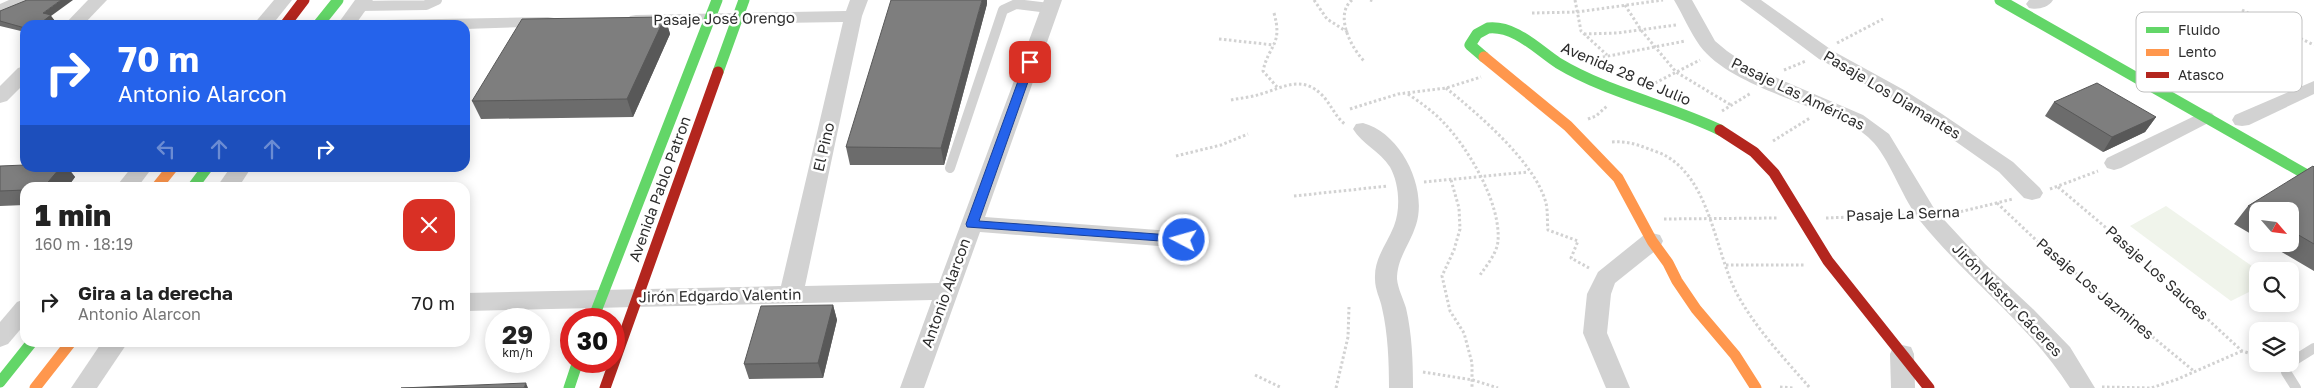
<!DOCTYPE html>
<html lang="es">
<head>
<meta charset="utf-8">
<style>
  body { margin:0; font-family:"Golos Text",sans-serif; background:#f2f2f2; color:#222; height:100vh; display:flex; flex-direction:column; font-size:19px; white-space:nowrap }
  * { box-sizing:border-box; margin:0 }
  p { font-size:16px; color:#767676 }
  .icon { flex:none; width:28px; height:28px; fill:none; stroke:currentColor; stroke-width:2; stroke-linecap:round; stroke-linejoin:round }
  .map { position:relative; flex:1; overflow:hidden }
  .details { position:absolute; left:20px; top:182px; width:450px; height:165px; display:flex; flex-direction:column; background:#fff; border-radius:15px; box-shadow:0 2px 12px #0003 }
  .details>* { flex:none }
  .banner { position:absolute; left:20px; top:20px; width:450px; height:152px; border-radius:15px; box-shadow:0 2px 12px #0003; background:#2563eb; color:#fff; overflow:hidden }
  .needle { width:32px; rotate:118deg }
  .tools { position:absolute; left:2249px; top:202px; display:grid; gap:10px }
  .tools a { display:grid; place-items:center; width:50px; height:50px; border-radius:10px; background:#fff; box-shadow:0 2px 12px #0003; font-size:25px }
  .speed { position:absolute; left:485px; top:308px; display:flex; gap:10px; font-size:25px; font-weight:700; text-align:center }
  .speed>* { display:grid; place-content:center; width:65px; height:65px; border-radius:50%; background:#fff; box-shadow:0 2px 12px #0003; line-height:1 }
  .speed small { font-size:12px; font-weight:400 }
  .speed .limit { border:8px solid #d22; background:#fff; color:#111 }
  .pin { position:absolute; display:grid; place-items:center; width:42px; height:42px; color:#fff; margin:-21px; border-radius:10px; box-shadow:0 2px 8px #0006 }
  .me { position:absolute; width:55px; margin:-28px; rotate:276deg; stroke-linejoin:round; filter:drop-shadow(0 0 4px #0008) }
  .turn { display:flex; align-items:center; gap:18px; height:105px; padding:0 15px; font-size:22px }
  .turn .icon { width:65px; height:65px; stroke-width:2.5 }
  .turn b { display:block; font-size:35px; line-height:42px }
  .lanes { display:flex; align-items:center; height:48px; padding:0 15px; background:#0003; justify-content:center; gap:25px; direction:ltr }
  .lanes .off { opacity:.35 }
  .round { display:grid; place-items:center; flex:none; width:52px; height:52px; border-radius:15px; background:#f2f2f2 }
  .overview { display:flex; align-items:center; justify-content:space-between; height:85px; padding:0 15px }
  h1 { font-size:30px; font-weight:800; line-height:38px }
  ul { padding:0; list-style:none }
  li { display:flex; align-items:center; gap:15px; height:70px; padding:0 15px }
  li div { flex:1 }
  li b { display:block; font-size:19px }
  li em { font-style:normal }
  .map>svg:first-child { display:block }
</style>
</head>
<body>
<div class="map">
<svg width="2314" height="388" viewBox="0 0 2314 388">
  <rect width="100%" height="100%" fill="#fff"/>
  <!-- green -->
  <path fill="#f0f4eb" d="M2166,206L2259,271L2257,288L2231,301L2130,226Z"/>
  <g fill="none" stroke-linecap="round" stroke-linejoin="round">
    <!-- path -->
    <g stroke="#d2d2d2" stroke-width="3" stroke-dasharray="2.5 2.5" stroke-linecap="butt">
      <path d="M1314,0L1327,19L1349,33"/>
      <path d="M1352,0C1334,15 1351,48 1365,62"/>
      <path d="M1370,0L1374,1"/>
      <path d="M1575,0L1581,31L1607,55"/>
      <path d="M1625,5L1641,30L1676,72L1731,105"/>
      <path d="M2242,10L2314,45"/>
      <path d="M1274,13C1283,45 1269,44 1263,71L1277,87"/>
      <path d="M1532,13L1577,12L1663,0"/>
      <path d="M1584,34L1617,33L1676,25"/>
      <path d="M1219,39L1274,45"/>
      <path d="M1837,43L1883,19"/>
      <path d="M1593,59L1685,41"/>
      <path d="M1784,70L1806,61"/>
      <path d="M1655,83L1700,60"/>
      <path d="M1446,88C1478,114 1535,162 1546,203C1548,212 1547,221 1548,230L1578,241L1571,258L1589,268"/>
      <path d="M1408,94C1421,103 1434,112 1444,123C1469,149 1501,204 1498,241C1497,253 1487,265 1480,275"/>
      <path d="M1231,100C1241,98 1252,97 1261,94C1284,87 1302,75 1322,95C1331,104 1335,117 1346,125"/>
      <path d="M1350,109L1398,94L1446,88L1481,77"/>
      <path d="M1722,111L1751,93"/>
      <path d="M1588,119L1596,116L1607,106"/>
      <path d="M1773,141L1810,118"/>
      <path d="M1612,142C1626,141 1636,144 1649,149C1654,151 1661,153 1666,156C1710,181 1715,250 1736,292C1755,328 1784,358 1810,388"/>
      <path d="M1176,156L1221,145L1248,134"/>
      <path d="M1451,180L1459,208L1460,229L1454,250L1442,276L1450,311L1464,333L1472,363V388"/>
      <path d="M1424,182L1528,172"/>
      <path d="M2058,187L2137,254L2242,351L2258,356"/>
      <path d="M2050,189L2098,171"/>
      <path d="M1294,196L1388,186"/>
      <path d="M1997,203L2037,241L2195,372"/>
      <path d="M1951,214L2013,199"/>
      <path d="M1826,218L1905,215"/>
      <path d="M1664,219L1777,218"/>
      <path d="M1726,265H1805"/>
      <path d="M1423,372L1473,380L1498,388"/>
      <path d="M1255,375L1282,388"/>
      <path d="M1780,387L1794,388"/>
      <path d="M2102,387L2151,388L2178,379L2242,351"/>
      <path d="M1336,388L1348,337L1349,307"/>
    </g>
    <!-- lane -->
    <g stroke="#d2d2d2" stroke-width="10">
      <path d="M360,6L426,5L437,0"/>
      <path d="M950,168L1003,10L1016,4L1049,8"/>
      <path d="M2290,363L2314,348"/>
      <path d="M2288,364L2285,366L2286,372L2296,388"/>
    </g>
    <!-- street -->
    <g fill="#d2d2d2" fill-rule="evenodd">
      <path d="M9,0H34L31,4L0,15V4Z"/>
      <path d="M88,0H107L83,25H64Z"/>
      <path d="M274,0H292L272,25H253Z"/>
      <path d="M355,0H373L355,25H337Z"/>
      <path d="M850,0H868L862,16L805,286L939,283L1044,0H1062L985,217L1184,232L1192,234L1195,240L1192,246L1184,248L980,232L924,388H900L932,300L465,311V293L781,286L843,22L636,25L630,24L627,20L630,16L636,15L846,11Z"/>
      <path d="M1674,0H1692L1715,41L1727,51L1749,66L1863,115L1889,134L1935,210L1985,264L2034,310L2070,347L2095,388H2070C2030,325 1968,280 1921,222C1903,200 1892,164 1874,143C1859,126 1836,118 1816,110C1781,95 1723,77 1700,46C1690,32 1683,15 1674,0Z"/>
      <path d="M1740,0H1761L1833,51L1904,90L1942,114L2013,162L2040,188L2043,193L2040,198L2032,200L2024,198L1999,172L1928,122L1890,98L1819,59Z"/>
      <path d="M2029,0H2053C2048,8 2037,10 2029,8L2026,4Z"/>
      <path d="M548,17L554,18L557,22L554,26L465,29V25H376L379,21L385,20Z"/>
      <path d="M25,66V83L7,101L0,103V86L18,68Z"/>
      <path d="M2314,81V94L2249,125L2242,126L2235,125L2232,120L2235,115Z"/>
      <path d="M2205,111L2212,113L2215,117L2212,121L2121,168L2114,170L2107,168L2104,163L2107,158Z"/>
      <path d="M1363,123C1401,133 1428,188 1416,225C1410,244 1397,258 1397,279C1398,289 1403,298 1406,308C1412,334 1413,361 1413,388H1389C1389,362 1388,334 1382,308C1380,298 1375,290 1375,279C1374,258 1387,244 1394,226C1401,208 1399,183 1390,167C1380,151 1362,144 1353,129L1356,124Z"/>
      <path d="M131,168H152L137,188H115Z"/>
      <path d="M230,168H251L238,188H216Z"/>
      <path d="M1652,233L1660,235L1663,241L1660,247L1615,283L1611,294L1607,333L1630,388H1606L1583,333L1587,294L1598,272L1644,235Z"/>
      <path d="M25,299V324L8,344L0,347V322L17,302Z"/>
      <path d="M102,342H128L97,388H71Z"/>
      <path d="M1902,345L1911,347L1914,354L1915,388H1891L1890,354L1893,347Z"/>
    </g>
    <!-- fast -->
    <g stroke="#63d668" stroke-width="11">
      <path d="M2000,0L2314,179"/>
      <path d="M318,25L338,0"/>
      <path d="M1484,57L1470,45L1477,34L1488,28C1515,25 1538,50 1558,63C1608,93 1668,105 1720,130"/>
      <path d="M718,72L744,0"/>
      <path d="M192,188L207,168"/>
      <path d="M593,319L717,0"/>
      <path d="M0,382L32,342"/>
      <path d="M569,388L578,361"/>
    </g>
    <!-- slow -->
    <g stroke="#ff974d" stroke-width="11">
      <path d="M1484,57L1568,126L1618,178L1652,241L1668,263L1677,281L1696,309L1735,355L1756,388"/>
      <path d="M156,188L172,168"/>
      <path d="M35,388L71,342"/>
    </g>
    <!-- jam -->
    <g stroke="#b3261e" stroke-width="11">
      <path d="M285,25L304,0"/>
      <path d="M1720,130L1754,152L1774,173L1828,261L1929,388"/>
      <path d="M605,388L718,72"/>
    </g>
  </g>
  <!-- wall -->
  <g fill="#6c6c6c">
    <path d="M987,4L944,165H850L846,147Z"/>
    <path d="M0,11L51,16L55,21L49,25H25V32L0,26Z"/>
    <path d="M665,17L670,34L633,117L481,119L472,101Z"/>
    <path d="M2054,102L2156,117L2145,132L2103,152L2045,116Z"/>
    <path d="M0,166L25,168H68L75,177L67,188H25V205L0,206Z"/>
    <path d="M2314,167V271L2268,244H2290V211H2258V238L2234,224L2248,206Z"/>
    <path d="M833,305L837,320L823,378L749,379L744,364Z"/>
  </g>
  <!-- shaded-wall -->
  <g fill="#585858">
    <path d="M61,0H73L51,16L55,21L49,25H38L43,13Z"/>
    <path d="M982,0H987V4L944,165L941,148Z"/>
    <path d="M665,17L670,34L633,117L627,99Z"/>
    <path d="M2156,117L2145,132L2103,152L2112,137Z"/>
    <path d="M60,168H68L75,177L67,188H43Z"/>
    <path d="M833,305L837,320L823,378L818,363Z"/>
    <path d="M526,383L528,388H524Z"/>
  </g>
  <!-- building -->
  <g fill="#7e7e7e" stroke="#585858">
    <path d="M27,0H61L43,13L51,15L38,25H25V28L0,21V11Z"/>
    <path d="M891,0H982L941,148L846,147Z"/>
    <path d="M665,17L627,99L472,101L522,19Z"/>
    <path d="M2097,83L2156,117L2112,137L2054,102Z"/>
    <path d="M25,165V168H60L43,188H25V190L0,191V166Z"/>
    <path d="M2313,166L2314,167V244L2290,230V211H2258L2248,206Z"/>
    <path d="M833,305L818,363L744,364L761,306Z"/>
    <path d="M526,383L524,388H401Z"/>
  </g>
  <!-- route -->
  <path fill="#2563eb" stroke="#184099" d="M1030,59L1035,62L979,221L1184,236L1188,238L1190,240L1188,243L967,227L966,224L1025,62Z"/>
  <g text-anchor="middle" stroke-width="5" stroke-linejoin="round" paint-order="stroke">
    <!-- street labels -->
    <g font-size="15" fill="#2d2d2d" stroke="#fff">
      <text transform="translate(724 19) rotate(-1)" y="5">Pasaje José Orengo</text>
      <text transform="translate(1626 74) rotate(23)" y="5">Avenida 28 de Julio</text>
      <text transform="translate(1798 94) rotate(26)" y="5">Pasaje Las Américas</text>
      <text transform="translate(1892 95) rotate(31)" y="5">Pasaje Los Diamantes</text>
      <text transform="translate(824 147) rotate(-77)" y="5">El Pino</text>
      <text transform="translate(660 189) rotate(-70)" y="5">Avenida Pablo Patron</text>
      <text transform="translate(1903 214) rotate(-2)" y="5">Pasaje La Serna</text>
      <text transform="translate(2157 273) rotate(42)" y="5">Pasaje Los Sauces</text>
      <text transform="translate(2095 289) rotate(40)" y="5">Pasaje Los Jazmines</text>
      <text transform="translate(946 293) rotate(-70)" y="5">Antonio Alarcon</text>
      <text transform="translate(720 296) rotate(-1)" y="5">Jirón Edgardo Valentin</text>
      <text transform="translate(2007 300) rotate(46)" y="5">Jirón Néstor Cáceres</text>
    </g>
  </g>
  <!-- legend -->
  <rect x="2136" y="12" width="166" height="80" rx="8" fill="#fff" stroke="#c0c0c0" stroke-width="1"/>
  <rect x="2146" y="27" width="23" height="6" fill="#63d668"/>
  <rect x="2146" y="49" width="23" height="7" fill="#ff974d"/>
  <rect x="2146" y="72" width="23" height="6" fill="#b3261e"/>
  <g font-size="14" fill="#2d2d2d">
    <text x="2178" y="35">Fluido</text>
    <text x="2178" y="57">Lento</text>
    <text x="2178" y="80">Atasco</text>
  </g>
</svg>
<div class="tools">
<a><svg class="needle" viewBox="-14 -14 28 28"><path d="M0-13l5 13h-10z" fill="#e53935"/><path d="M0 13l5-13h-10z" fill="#767676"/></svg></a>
<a><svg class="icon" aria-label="search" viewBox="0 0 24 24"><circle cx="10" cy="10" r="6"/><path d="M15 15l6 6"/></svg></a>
<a><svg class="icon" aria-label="layers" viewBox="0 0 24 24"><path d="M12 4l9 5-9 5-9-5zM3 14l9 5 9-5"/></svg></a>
</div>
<div class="speed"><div>29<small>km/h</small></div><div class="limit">30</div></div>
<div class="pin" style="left:1030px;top:62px;background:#d93025"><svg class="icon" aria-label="arrive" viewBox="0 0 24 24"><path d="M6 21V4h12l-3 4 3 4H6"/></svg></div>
<svg class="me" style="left:1184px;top:240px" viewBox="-20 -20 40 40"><circle r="17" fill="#2563eb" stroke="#fff" stroke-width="3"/><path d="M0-11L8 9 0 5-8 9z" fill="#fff"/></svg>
<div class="banner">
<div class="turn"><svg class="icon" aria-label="right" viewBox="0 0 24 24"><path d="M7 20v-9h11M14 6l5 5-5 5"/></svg><div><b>70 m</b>Antonio Alarcon</div></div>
<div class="lanes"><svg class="icon off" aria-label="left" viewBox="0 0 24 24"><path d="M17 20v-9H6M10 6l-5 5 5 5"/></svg><svg class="icon off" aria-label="ahead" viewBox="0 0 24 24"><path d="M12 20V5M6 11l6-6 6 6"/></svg><svg class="icon off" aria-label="ahead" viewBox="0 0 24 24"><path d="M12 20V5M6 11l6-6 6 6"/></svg><svg class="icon" aria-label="right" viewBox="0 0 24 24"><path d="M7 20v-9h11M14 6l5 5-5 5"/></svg></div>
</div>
<section class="details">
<div class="overview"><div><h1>1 min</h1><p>160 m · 18:19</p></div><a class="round" style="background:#d93025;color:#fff"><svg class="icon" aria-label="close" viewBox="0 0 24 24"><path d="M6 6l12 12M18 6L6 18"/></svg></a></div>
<ul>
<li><svg class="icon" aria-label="right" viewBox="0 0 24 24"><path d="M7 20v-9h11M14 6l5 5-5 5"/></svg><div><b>Gira a la derecha</b><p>Antonio Alarcon</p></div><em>70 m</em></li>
</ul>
</section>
</div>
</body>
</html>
